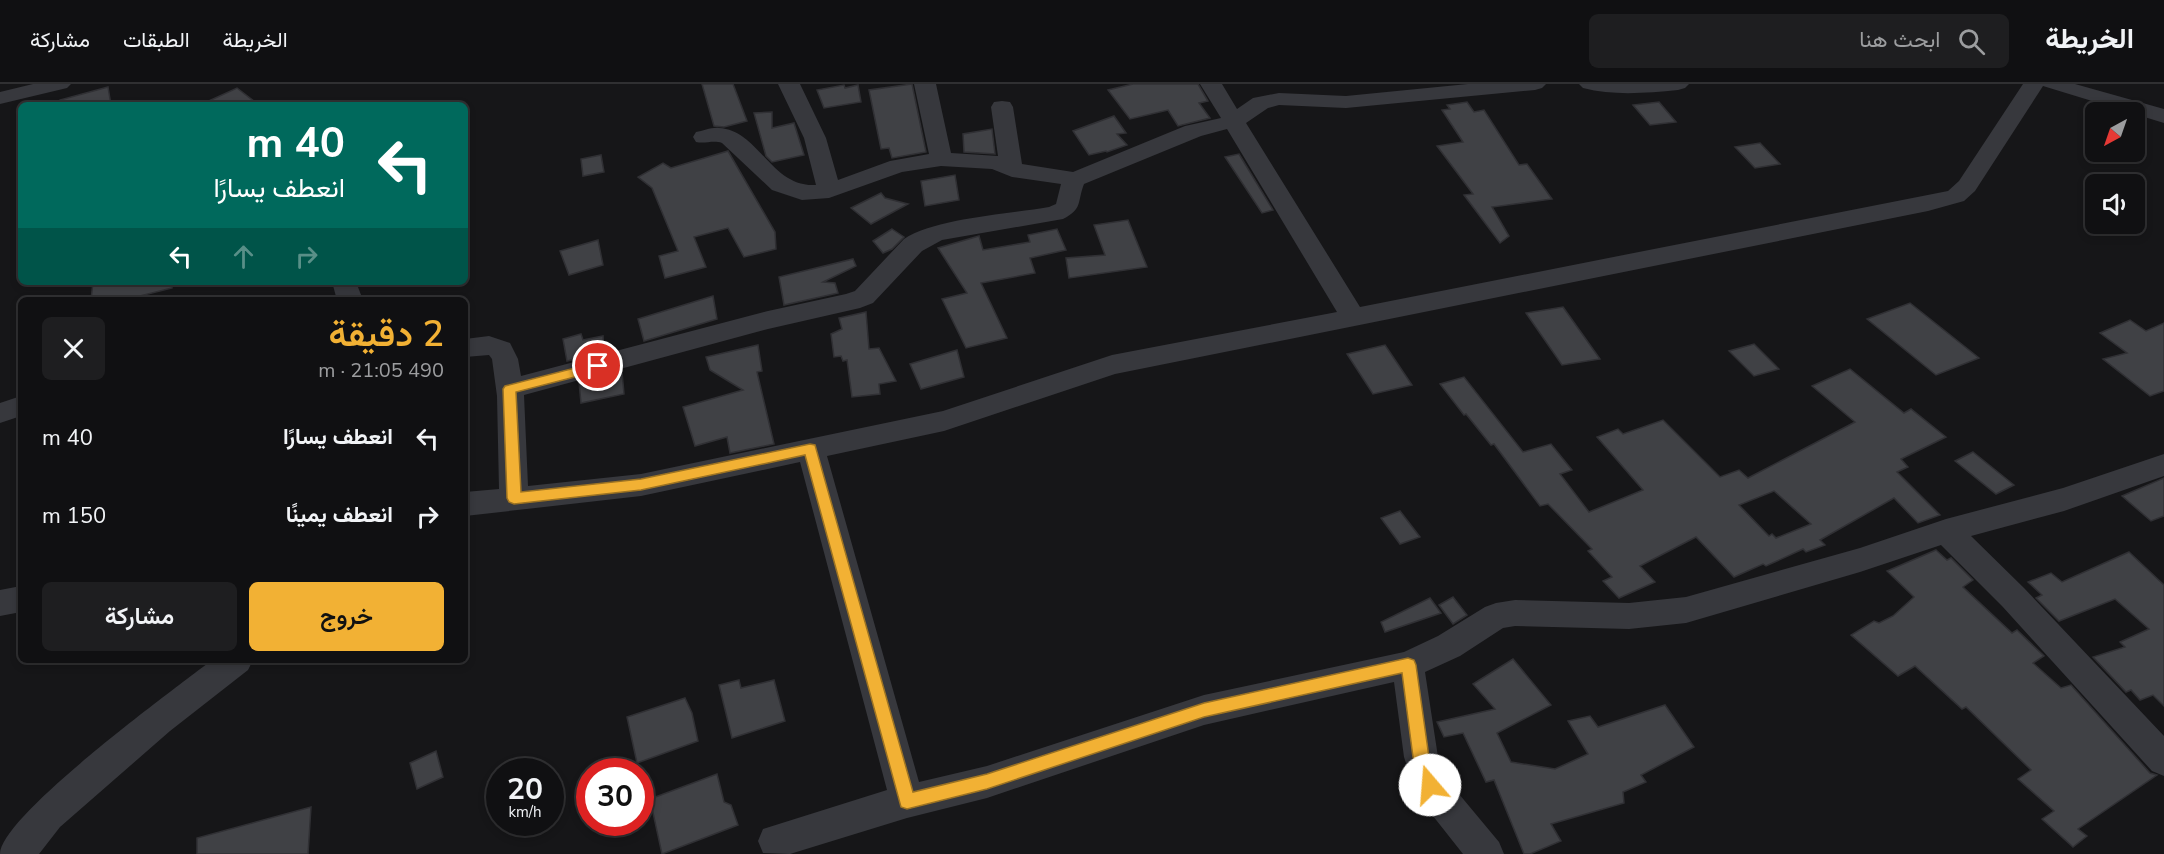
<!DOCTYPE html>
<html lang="ar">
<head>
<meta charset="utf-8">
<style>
  body { margin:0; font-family:"Nunito Sans",Vazirmatn,sans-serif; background:#1e1e20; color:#f1f3f6; direction:rtl; height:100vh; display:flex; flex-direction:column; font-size:22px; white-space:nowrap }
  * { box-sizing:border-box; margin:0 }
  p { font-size:20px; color:#9c9d9f }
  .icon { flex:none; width:33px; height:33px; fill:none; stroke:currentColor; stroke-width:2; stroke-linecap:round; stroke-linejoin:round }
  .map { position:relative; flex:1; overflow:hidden; direction:ltr }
  .details { position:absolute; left:18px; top:213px; width:450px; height:366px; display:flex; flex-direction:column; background:#101012; border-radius:9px; box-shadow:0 3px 9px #0003,0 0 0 2px #303032; direction:rtl }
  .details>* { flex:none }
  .guide { position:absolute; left:18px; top:18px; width:450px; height:183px; border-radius:9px; box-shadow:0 3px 9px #0003,0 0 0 2px #303032; direction:rtl; background:#00695c; color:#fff; overflow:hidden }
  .needle { width:39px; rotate:220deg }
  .fabs { position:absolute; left:2085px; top:18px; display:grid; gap:12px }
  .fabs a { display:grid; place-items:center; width:60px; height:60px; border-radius:9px; background:#101012; box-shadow:0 3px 9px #0003,0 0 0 2px #303032; font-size:30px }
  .speed { position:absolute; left:486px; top:674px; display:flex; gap:12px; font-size:30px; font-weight:700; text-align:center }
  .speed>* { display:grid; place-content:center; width:78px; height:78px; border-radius:50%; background:#101012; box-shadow:0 3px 9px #0003,0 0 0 2px #303032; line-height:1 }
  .speed small { font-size:15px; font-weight:400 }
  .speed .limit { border:9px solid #d22; background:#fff; color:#111 }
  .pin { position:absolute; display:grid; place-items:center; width:51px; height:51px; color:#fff; margin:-26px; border:3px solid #fff; border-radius:50%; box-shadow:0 2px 6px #0007 }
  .me { position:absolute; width:66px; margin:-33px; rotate:342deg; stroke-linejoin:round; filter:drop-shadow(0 0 4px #0008) }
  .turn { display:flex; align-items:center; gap:21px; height:126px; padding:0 24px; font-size:27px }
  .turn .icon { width:78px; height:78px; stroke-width:2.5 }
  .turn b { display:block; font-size:42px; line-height:51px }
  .lanes { display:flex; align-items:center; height:57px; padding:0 24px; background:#0003; justify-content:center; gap:30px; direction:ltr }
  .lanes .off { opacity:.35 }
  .round { display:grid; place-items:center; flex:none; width:63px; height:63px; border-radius:9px; background:#1e1e20 }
  .overview { display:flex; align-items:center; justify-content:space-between; height:102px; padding:0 24px }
  h1 { font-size:36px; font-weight:600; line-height:45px; color:#f2b134 }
  .button { display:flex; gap:12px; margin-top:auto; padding:12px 24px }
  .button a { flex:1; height:69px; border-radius:9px; background:#f2b134; color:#111; font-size:24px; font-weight:600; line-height:69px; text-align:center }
  .button a+a { background:#1e1e20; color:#f1f3f6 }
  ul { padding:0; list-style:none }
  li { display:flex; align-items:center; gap:18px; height:78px; padding:0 24px }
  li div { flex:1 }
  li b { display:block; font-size:22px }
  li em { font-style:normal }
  header { display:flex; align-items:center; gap:36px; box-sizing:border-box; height:84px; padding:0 30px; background:#101012; border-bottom:2px solid #303032 }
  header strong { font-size:28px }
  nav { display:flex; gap:33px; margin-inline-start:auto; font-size:21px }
  .search { width:420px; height:54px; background:#1e1e20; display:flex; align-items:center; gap:15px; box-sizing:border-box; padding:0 21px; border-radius:9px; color:#9c9d9f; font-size:22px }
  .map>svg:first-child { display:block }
</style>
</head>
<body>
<header>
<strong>الخريطة</strong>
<div class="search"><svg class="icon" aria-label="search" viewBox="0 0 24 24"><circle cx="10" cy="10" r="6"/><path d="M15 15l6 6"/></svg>ابحث هنا</div>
<nav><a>الخريطة</a><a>الطبقات</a><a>مشاركة</a></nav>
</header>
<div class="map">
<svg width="2164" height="770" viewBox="0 0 2164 770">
  <rect width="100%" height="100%" fill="#161618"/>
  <!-- building -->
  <g fill="#404145" stroke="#303034" stroke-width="1.5" fill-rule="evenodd">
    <path d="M702,0H733L747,37L724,43L714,42Z"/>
    <path d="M912,0L926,68L892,74L889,64L881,65L869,6Z"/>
    <path d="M1133,0H1198L1208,17L1199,19L1210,34L1178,42L1168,26L1130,35L1108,6Z"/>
    <path d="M844,1L845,4L858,1L861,18L824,24L817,6Z"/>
    <path d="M108,3L111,21H61L60,16Z"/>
    <path d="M237,4L259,21H200Z"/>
    <path d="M1467,18L1474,28L1484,26L1519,81L1527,80L1552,115L1492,123L1509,152L1500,159L1464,111L1473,110L1437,62L1463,58L1442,26L1450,25L1447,21Z"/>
    <path d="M1659,18L1676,38L1650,41L1633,21Z"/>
    <path d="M772,28V44L794,39L804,71L772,78L766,72L754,29Z"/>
    <path d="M1114,32L1126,49L1117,50L1127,61L1107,68L1106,67L1089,71L1073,47Z"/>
    <path d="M992,45L995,70L964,68L963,50Z"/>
    <path d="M1760,59L1780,80L1755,84L1735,63Z"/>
    <path d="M728,67L775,148L776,165L744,173L728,144L694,153L706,183L665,194L659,172L678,167L652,104L638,93L663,79L671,84Z"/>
    <path d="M1239,70L1273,126L1262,129L1225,73Z"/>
    <path d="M601,71L604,88L583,92L581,75Z"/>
    <path d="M955,91L959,116L925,122L921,97Z"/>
    <path d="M881,109L885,114L908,120L871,140L851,124Z"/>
    <path d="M1128,136L1147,183L1069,194L1066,174L1105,171L1094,141Z"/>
    <path d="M892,145L904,153L892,165L883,169L873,157Z"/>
    <path d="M1057,145L1066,166L1030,174L1035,189L981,199L1007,254L966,264L942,215L967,209L938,164L979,152L983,166L1030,158L1028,151Z"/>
    <path d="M598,156L603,181L569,191L560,167Z"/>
    <path d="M853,175L856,182L823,198L835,199L838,209L784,221L779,193Z"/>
    <path d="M93,198H172V204L124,216H91Z"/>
    <path d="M713,212L717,235L644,257L638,235Z"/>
    <path d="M1910,219L1979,274L1936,291L1867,235Z"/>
    <path d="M1563,223L1600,275L1562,281L1526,229Z"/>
    <path d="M866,228L869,265L879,264L896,297L879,300L880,310L852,313L847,276L843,277L841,272L834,273L831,250L842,245L839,234Z"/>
    <path d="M2130,236L2146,247L2164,239V307L2150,312L2103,275L2127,269L2100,249Z"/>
    <path d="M581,250L583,256L603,252L604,268L567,277L563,255Z"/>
    <path d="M1754,260L1779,285L1754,292L1729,267Z"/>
    <path d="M758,261L762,287L757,288L774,360L730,369L727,353L695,362L683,323L743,306L710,286L706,273Z"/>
    <path d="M1385,261L1412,301L1373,310L1347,270Z"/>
    <path d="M957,266L964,293L921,305L910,280Z"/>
    <path d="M1850,285L1904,329L1911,325L1946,353L1901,375L1908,383L1897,388L1940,431L1918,439L1894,414L1820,456L1825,461L1806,468L1803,465L1766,482L1763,480L1734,493L1696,453L1640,482L1655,498L1619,514L1603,497L1612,493L1588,467L1592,465L1548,420L1540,422L1494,360L1491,361L1466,330L1464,331L1440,300L1464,293L1523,368L1551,360L1572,386L1560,390L1589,428L1643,406L1597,353L1618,345L1623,350L1663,336L1720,393L1739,386L1748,394L1855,338L1812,302ZM1774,407L1811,440L1776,454L1772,450L1769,452L1739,421Z"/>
    <path d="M622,288L624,310L581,319L579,298Z"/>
    <path d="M1973,368L2014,401L1996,410L1955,377Z"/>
    <path d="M2164,394V432L2151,437L2122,412Z"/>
    <path d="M1400,427L1420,453L1400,460L1381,434Z"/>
    <path d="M1936,466L1947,476L1951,474L1973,496L1963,503L2012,549L2017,546L2044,572L2033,579L2061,604L2071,601L2150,689L2157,691L2078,745L2087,752L2073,763L2042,735L2054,727L2018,695L2031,686L1966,623L1962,625L1915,582L1898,592L1851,551L1874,537L1879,539L1893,532L1914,513L1887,487Z"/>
    <path d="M2129,468L2164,501V622L2153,611L2140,616L2131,606L2126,608L2093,573L2125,563L2120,558L2149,545L2115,515L2059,537L2036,514L2042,511L2028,498L2051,489L2062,498Z"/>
    <path d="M1453,513L1467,531L1453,540L1439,521Z"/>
    <path d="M1430,514L1441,529L1385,548L1381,538Z"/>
    <path d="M1513,575L1551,621L1497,649L1511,678L1555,685L1588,670L1568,637L1590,632L1598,643L1665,621L1694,663L1641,691L1646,698L1623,708L1624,719L1551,740L1561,757L1530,770H1524L1494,696L1486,698L1463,649L1444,653L1437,638L1495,625L1473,600Z"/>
    <path d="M739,596L741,604L774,596L785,637L732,654L719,601Z"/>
    <path d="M685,614L692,629L698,657L637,679L627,633Z"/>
    <path d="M436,667L443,693L417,705L410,679Z"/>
    <path d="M717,690L724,718L731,721L738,741L662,770L650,715Z"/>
    <path d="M311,723L308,770H197V754Z"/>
  </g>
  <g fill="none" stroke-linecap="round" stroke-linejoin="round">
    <!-- minor -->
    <g fill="#37383d" fill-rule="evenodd">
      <path d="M33,0H71L67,4L0,20V8Z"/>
      <path d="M778,0H800L826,54L838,96L890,77L929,70L914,0H936L951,69L998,72L991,23L994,18L1002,17L1010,18L1013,23L1022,80L1073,88L1185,42L1221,34L1200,0H1222L1237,25L1253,14L1279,9L1346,12L1468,0H1546L1542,4L1535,6L1346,24L1279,21L1268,24L1246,39L1360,223L1948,107L1959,97L2023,0H2075L2164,25V39L2043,2L1975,107L1964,117L1928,127L1115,290L944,347L827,372L919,698L987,682L1204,611L1404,568L1438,552L1485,523L1496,519L1515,516L1629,519L1686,513L1860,464L1946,435L2063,404L2164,370V392L2064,427L1971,452L2024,504L2164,652V692L2152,687L2002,522L1941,461L1860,488L1686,539L1629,545L1515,542L1503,544L1460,572L1425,588L1438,673L1444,692L1499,758L1504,770H1463L1418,713L1413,701L1404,673L1394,598L1204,641L987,714L907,734L790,770L763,769L758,757L763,745L887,706L800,378L641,412L465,432V408L499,405L497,312L492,275L489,271L465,273V255L489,252L510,259L518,275L521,292L768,227L846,210L855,207L904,155C936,134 1010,130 1049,123L1056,120L1061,100L1012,93L992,85L941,82L902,88L829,114L802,116L772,106L722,59C713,56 705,60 696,58L693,53L696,48C703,47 712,43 719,44C759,46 771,104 816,101L804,54ZM1227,45L1337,228L1112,271L943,327L641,390L528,402L524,311L768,245L860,224L873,219L922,167L942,156L1063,135C1083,125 1077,118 1084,100L1201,52Z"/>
      <path d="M1579,0H1689L1685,4L1678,6C1646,9 1614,12 1583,4Z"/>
      <path d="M332,198H356L363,216H337Z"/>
      <path d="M21,312V332L0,339V319Z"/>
      <path d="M21,502V528L0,532V506Z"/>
      <path d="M212,576H253L248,586L170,647L60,743L39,770H0C0,732 177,603 212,576Z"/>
    </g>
  </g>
  <!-- route -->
  <path fill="#f2b134" stroke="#9d7322" stroke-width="1.5" d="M598,278L602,279L604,282L602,286L516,308L521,408L641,395L810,360L815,361L913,708L987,690L1204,619L1408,574L1414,576L1416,581L1429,673L1439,701L1436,707L1430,709L1424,707L1413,673L1402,589L1204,633L987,705L907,725L901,723L805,371L641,406L514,420L509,418L507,414L503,305L505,302Z"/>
</svg>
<div class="fabs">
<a><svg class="needle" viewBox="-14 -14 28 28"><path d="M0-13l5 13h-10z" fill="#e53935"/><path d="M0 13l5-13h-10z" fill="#9c9d9f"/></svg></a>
<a><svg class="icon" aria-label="sound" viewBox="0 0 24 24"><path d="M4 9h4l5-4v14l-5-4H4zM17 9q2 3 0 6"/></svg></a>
</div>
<div class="speed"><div>20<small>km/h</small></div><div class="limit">30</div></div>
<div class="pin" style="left:598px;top:282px;background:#d93025"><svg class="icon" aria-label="arrive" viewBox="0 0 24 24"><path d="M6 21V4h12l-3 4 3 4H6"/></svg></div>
<svg class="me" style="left:1430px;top:701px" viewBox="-20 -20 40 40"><circle r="19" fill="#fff"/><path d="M0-13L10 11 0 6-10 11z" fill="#f2b134"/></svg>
<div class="guide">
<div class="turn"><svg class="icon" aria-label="left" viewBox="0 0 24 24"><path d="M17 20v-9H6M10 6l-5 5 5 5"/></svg><div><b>40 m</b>انعطف يسارًا</div></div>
<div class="lanes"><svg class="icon" aria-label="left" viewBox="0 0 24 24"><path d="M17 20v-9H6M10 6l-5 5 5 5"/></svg><svg class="icon off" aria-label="ahead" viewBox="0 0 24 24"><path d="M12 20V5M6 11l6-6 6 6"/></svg><svg class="icon off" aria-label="right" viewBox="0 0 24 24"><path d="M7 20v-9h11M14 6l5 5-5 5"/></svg></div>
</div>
<section class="details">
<div class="overview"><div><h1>2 دقيقة</h1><p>490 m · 21:05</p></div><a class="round"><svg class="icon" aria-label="close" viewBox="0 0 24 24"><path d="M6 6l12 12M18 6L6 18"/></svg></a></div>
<ul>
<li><svg class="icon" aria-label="left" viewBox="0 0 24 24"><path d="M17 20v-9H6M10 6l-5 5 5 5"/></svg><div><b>انعطف يسارًا</b></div><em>40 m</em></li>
<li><svg class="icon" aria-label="right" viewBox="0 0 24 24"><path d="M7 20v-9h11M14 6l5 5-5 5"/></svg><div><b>انعطف يمينًا</b></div><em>150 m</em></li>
</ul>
<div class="button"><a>خروج</a><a>مشاركة</a></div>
</section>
</div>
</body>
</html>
